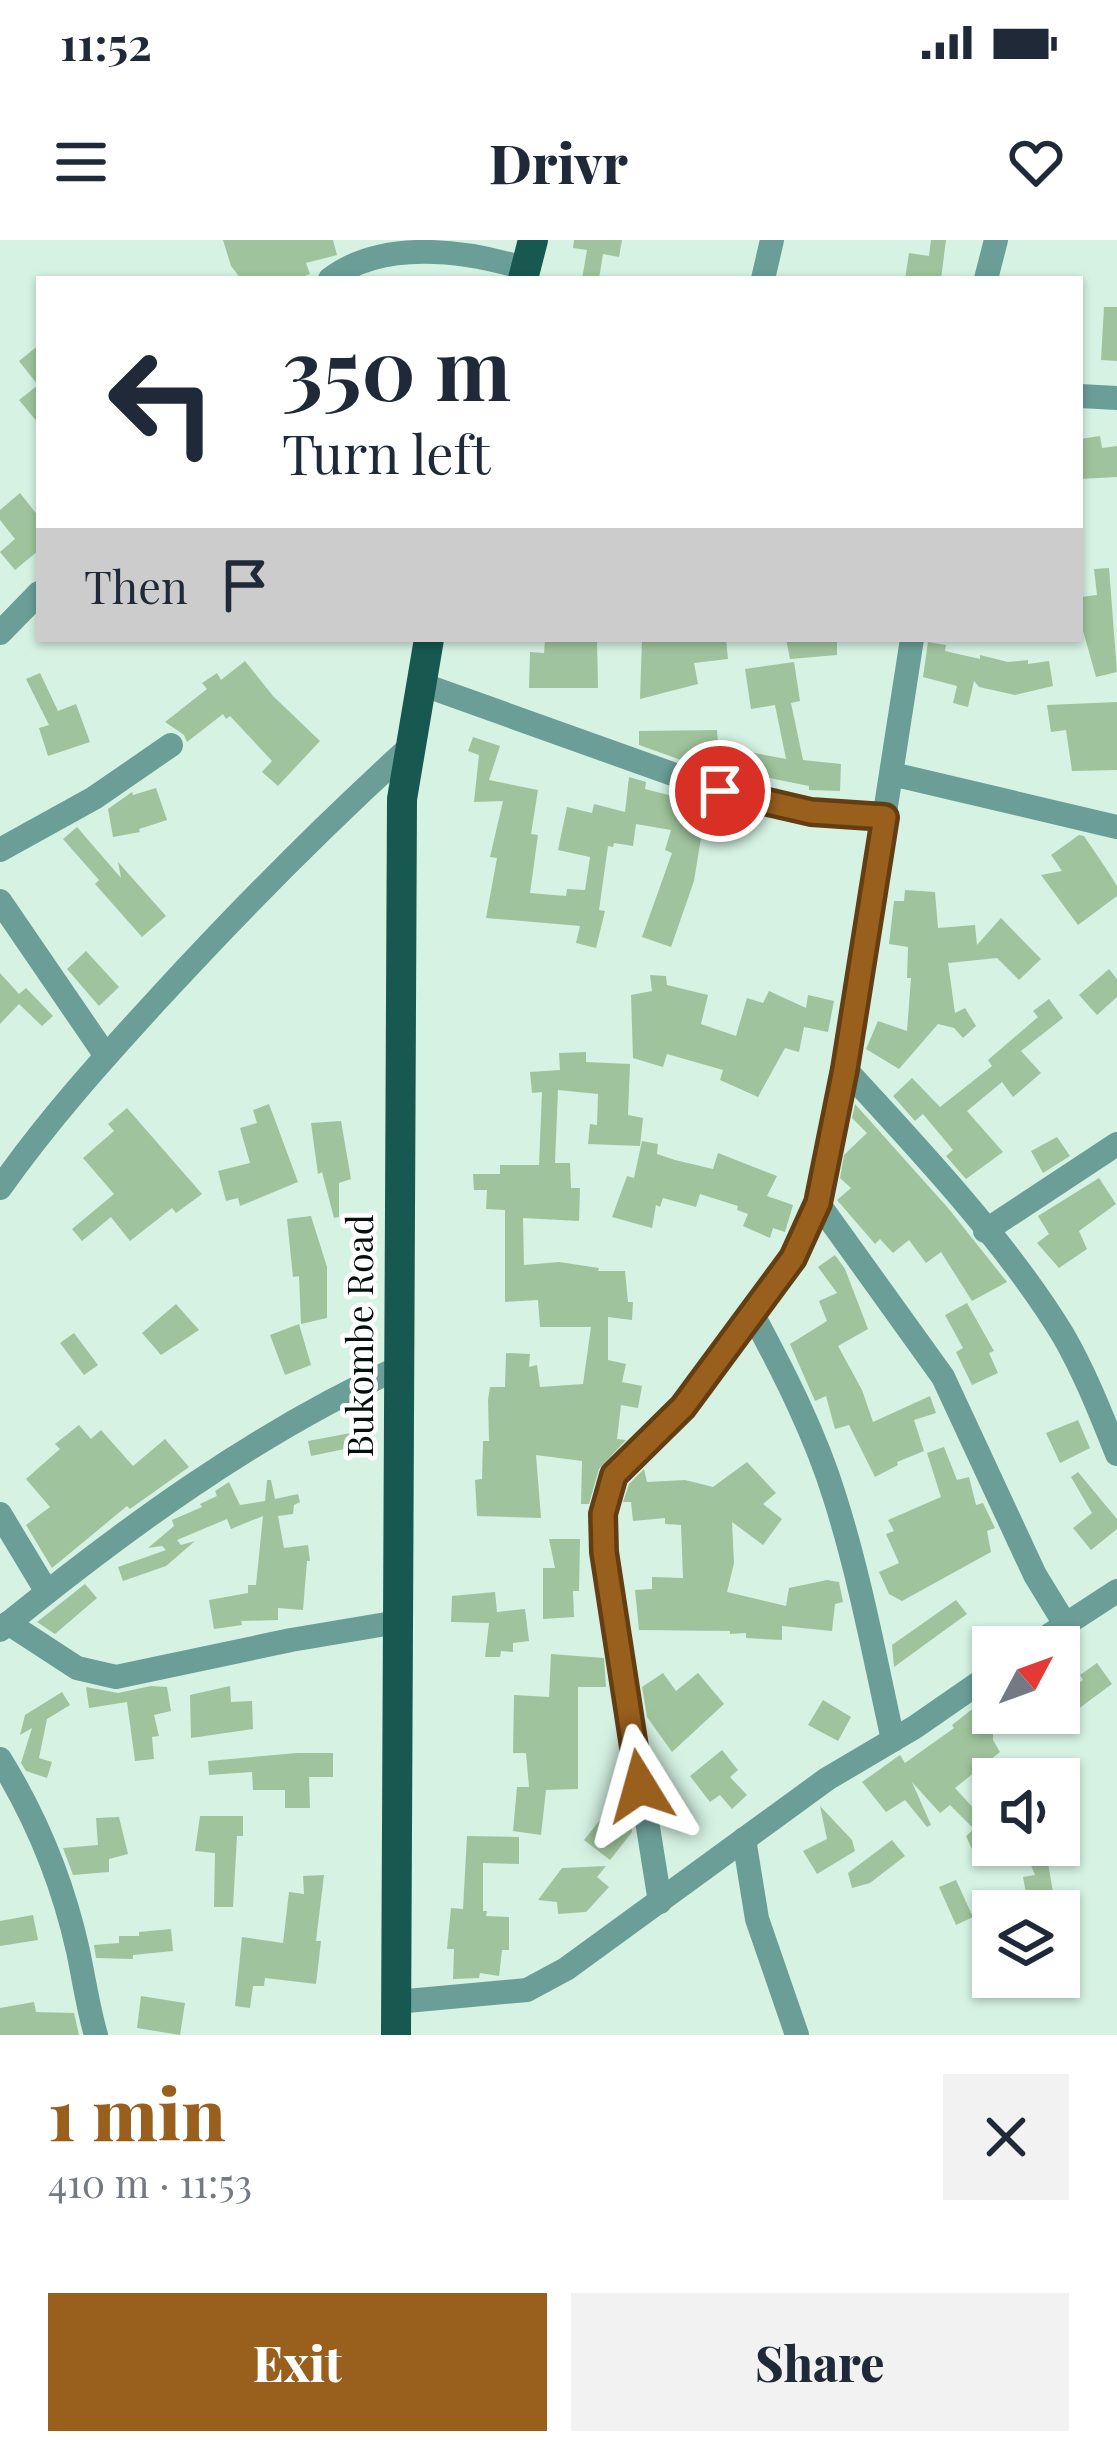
<!DOCTYPE html>
<html lang="en">
<head>
<meta charset="utf-8">
<style>
  body { margin:0; font-family:"Playfair Display",serif; background:#f2f2f3; color:#1f2937; height:100vh; display:flex; flex-direction:column; font-size:45px; white-space:nowrap }
  * { box-sizing:border-box; margin:0 }
  p { font-size:39px; color:#747a83 }
  .icon { flex:none; width:66px; height:66px; fill:none; stroke:currentColor; stroke-width:2; stroke-linecap:round; stroke-linejoin:round }
  .map { position:relative; height:1795px; overflow:hidden }
  .drawer { display:flex; flex-direction:column; background:#fff; flex:1 }
  .drawer>* { flex:none }
  .top-card { position:absolute; left:36px; top:36px; width:1047px; height:366px; border-radius:0px; box-shadow:0 3px 9px #0004; background:#fff; color:#1f2937; overflow:hidden }
  .needle { width:78px; rotate:49deg }
  .tools { position:absolute; left:972px; top:1386px; display:grid; gap:24px }
  .tools a { display:grid; place-items:center; width:108px; height:108px; border-radius:0px; background:#fff; box-shadow:0 3px 9px #0004; font-size:60px }
  .pin { position:absolute; display:grid; place-items:center; width:102px; height:102px; color:#fff; margin:-51px; border:6px solid #fff; border-radius:50%; box-shadow:0 3px 12px #0007 }
  .me { position:absolute; width:132px; margin:-66px; rotate:352deg; stroke-linejoin:round; filter:drop-shadow(0 0 9px #0008) }
  .turn { display:flex; align-items:center; gap:42px; height:252px; padding:0 48px; font-size:54px }
  .turn .icon { width:156px; height:156px; stroke-width:2.5 }
  .turn b { display:block; font-size:84px; line-height:102px }
  .then { display:flex; align-items:center; height:114px; padding:0 48px; background:#0003; gap:24px; font-size:45px }
  .round { display:grid; place-items:center; flex:none; width:126px; height:126px; border-radius:0px; background:#f2f2f3 }
  .head { display:flex; align-items:center; justify-content:space-between; height:204px; padding:0 48px }
  h1 { font-size:72px; font-weight:800; line-height:90px; color:#995f1d }
  .action { display:flex; gap:24px; margin-top:auto; padding:24px 48px }
  .action a { flex:1; height:138px; border-radius:0px; background:#995f1d; color:#fff; font-size:48px; font-weight:800; line-height:138px; text-align:center }
  .action a+a { background:#f2f2f3; color:#1f2937 }
  .status { display:flex; justify-content:space-between; align-items:center; height:84px; padding:0 60px; background:#fff; direction:ltr }
  .status svg { height:33px; fill:currentColor }
  header { display:flex; justify-content:space-between; align-items:center; height:156px; padding:0 48px; background:#fff; font-size:54px; font-weight:800 }
  .map>svg:first-child { display:block }
</style>
</head>
<body>
<div class="status"><b>11:52</b><svg viewBox="0 0 49 12"><path d="M0 12V9h3v3zM5 12V6h3v6zM10 12V3h3v9zM15 12V0h3v12zM26 1h20v11H26zM47 4h2v5h-2z"/></svg></div>
<header><svg class="icon" aria-label="menu" viewBox="0 0 24 24"><path d="M4 6h16M4 12h16M4 18h16"/></svg>Drivr<svg class="icon" aria-label="heart" viewBox="0 0 24 24"><path d="M12 20l-8-8c-3-5 5-10 8-4 3-6 11-1 8 4z"/></svg></header>
<div class="map">
<svg width="1117" height="1795" viewBox="0 0 1117 1795">
  <rect width="100%" height="100%" fill="#d5f2e3"/>
  <!-- building -->
  <g fill="#9fc49d">
    <path d="M223,0H333L337,15L306,23L310,34L297,39H241L231,26Z"/>
    <path d="M574,0H622L619,17L603,14L599,39H582L587,10L573,8Z"/>
    <path d="M931,0H946L941,39H905L909,13L929,16Z"/>
    <path d="M1104,67H1117V121L1101,120Z"/>
    <path d="M39,105V184L19,160L38,145L19,121Z"/>
    <path d="M1100,196L1102,208L1117,206V237L1080,239V199Z"/>
    <path d="M20,253L39,277V310L15,330L0,312L15,299L0,280V270Z"/>
    <path d="M1109,328L1117,432L1096,437L1080,380V357L1097,355L1094,329Z"/>
    <path d="M545,399H597L598,448H529L530,412L544,413Z"/>
    <path d="M642,399H726L728,419L694,423L698,444L640,459Z"/>
    <path d="M786,399H837V415L790,419Z"/>
    <path d="M928,402L946,405L945,411L980,419V415L1008,422L1028,420V424L1049,421L1053,446L1015,455L979,447L974,441L968,467L953,463L957,446L923,437Z"/>
    <path d="M245,421L273,456L320,501L278,546L262,532L272,521L230,476L226,479L223,474L187,502L184,495L165,482L207,449L202,443L217,433L221,440Z"/>
    <path d="M794,422L800,461L791,463L803,520L841,524L840,551L809,550V546L735,531L739,510L786,519L775,465L751,469L745,429Z"/>
    <path d="M40,433L58,471L76,464L90,502L48,516L39,488L49,485L26,439Z"/>
    <path d="M1117,462V530L1072,531L1066,490L1051,492L1047,465Z"/>
    <path d="M717,490L719,517L681,520L639,505V491Z"/>
    <path d="M473,497L500,506L489,540L538,550L531,594L538,595L530,653L566,656L567,649L585,650L590,617L558,610L567,567L592,573L594,564L625,572L629,537L646,542L645,549L712,566L705,600L701,598L694,641L671,707L642,697L672,613L665,610L671,590L636,584L633,606L614,603L613,607L608,606L599,670L605,671L596,708L576,703L580,686L486,678L497,618L490,617L503,561L474,562L479,515L468,511Z"/>
    <path d="M156,548L167,580L139,589L140,592L113,597L108,569L132,552L133,555Z"/>
    <path d="M77,587L121,638L118,622L166,676L142,697L95,644L99,640L63,599Z"/>
    <path d="M1079,595L1084,596L1107,630L1117,646V656L1078,685L1041,635L1062,631L1051,615Z"/>
    <path d="M905,650L935,652L938,688L975,685L977,705L1001,678L1041,719L1019,740L997,718L948,723L955,773L965,768L976,786L963,798L954,788L938,784L899,829L866,809L878,781L907,791L911,738H907L908,707L889,704L894,661H904Z"/>
    <path d="M86,711L119,747L99,766L67,729Z"/>
    <path d="M1109,729L1117,739V757L1097,775L1079,755Z"/>
    <path d="M0,733L19,754L26,748L53,776L42,786L19,764L0,784Z"/>
    <path d="M650,735L666,736L667,745L708,755L701,784L736,796L747,758L763,763L769,751L806,768L808,755L834,761L828,792L804,787L799,812L785,808L758,857L720,840L723,830L667,814L663,827L633,818L631,755L652,751Z"/>
    <path d="M1049,759L1063,778L1021,811L1041,833L1013,857L1002,842L967,871L1003,912L966,939L946,916L953,910L923,874L915,881L893,856L912,838L940,867L992,826L988,820L1038,777L1033,771Z"/>
    <path d="M586,812V822L630,824L628,875L643,878L640,906L588,904L590,884L597,885L598,854L558,850L555,923H570L571,948H580L579,981L523,978L524,1025L559,1022L599,1028L598,1031H625L628,1062H633L632,1080L608,1077V1120L626,1124L622,1142L642,1146L638,1168L621,1165L617,1199L626,1200L599,1229L589,1264H581L582,1221L536,1215L541,1278L477,1276L475,1240L482,1239L483,1201H489L488,1160L490,1147H505L506,1113L530,1114L529,1127L537,1125L540,1147L583,1144L591,1087H540L538,1060L505,1062V970L486,969L487,950H474L473,934H500V925H539L542,852L532,853L530,832L560,830L559,813Z"/>
    <path d="M269,864L298,942L240,966L238,958L226,961L218,931L250,923L240,888L257,883L253,870Z"/>
    <path d="M855,864L948,968L1007,1042L972,1061L941,1012L926,1023L909,1000L893,1013L880,999L875,1004L837,960L851,948L840,938L844,915L867,893L852,878Z"/>
    <path d="M127,868L202,954L176,973L172,968L130,1001L111,977L82,1001L72,989L114,954L83,918L114,891L108,884Z"/>
    <path d="M341,881L351,939L339,943V977L334,978L322,932L318,934L311,883Z"/>
    <path d="M1057,897L1070,916L1043,933L1031,911Z"/>
    <path d="M642,901L658,904L657,914L675,920L713,929L718,913L777,936L767,956L793,965L785,992L773,988L770,998L743,986L748,974L737,970L738,966L700,954L696,967L663,958L660,967L656,965L652,988L612,977L627,936L634,938Z"/>
    <path d="M1099,938L1116,964L1079,991L1087,1009L1059,1028L1037,1003L1049,994L1038,976Z"/>
    <path d="M311,976L327,1027V1078L301,1084L299,1036L293,1037L287,979Z"/>
    <path d="M835,1015L845,1029L868,1089L838,1106L862,1150L873,1182L930,1156L936,1173L914,1180L924,1211L897,1222L898,1225L875,1237L849,1185L835,1189L826,1156L815,1161L790,1104L827,1081L819,1061L837,1053L818,1027Z"/>
    <path d="M967,1063L994,1111L989,1113L998,1133L972,1145L956,1112L963,1108L945,1075Z"/>
    <path d="M176,1064L199,1090L161,1115L142,1093Z"/>
    <path d="M299,1084L311,1125L285,1135L270,1095Z"/>
    <path d="M74,1093L98,1125L84,1135L60,1103Z"/>
    <path d="M1078,1180L1090,1208L1060,1223L1046,1193Z"/>
    <path d="M79,1185L91,1199L101,1190L133,1226L165,1199L189,1227L130,1269L127,1266L52,1328L26,1285L50,1267L26,1239L60,1209L55,1204Z"/>
    <path d="M356,1192L359,1206L311,1216L308,1201Z"/>
    <path d="M944,1207L957,1240L969,1237L976,1265L983,1263L995,1288L987,1291L991,1312L902,1361L889,1354L879,1332L899,1323L886,1294L894,1291L888,1280L941,1257L927,1213Z"/>
    <path d="M747,1222L776,1253L763,1264L782,1279L763,1305L732,1282L734,1323L727,1352L786,1366L789,1348L827,1340L839,1342L843,1362L835,1364L832,1391L782,1386V1400L746,1398V1393L730,1394V1391L639,1390L635,1350L652,1349V1337L683,1338L681,1285L665,1284V1278L633,1281L631,1262H623L629,1244L644,1229L647,1242L685,1240L713,1247Z"/>
    <path d="M1078,1232L1117,1279V1289L1091,1310L1073,1288L1092,1273L1071,1237Z"/>
    <path d="M267,1240H271L275,1259L298,1254L300,1262L294,1265L293,1274L278,1276L284,1308L308,1305L310,1321H307L303,1370L278,1368V1380L241,1381L242,1385L214,1389L209,1360L248,1353V1345H256L263,1276L231,1289L227,1279L177,1300L181,1305L195,1301L166,1326L123,1341L118,1327L166,1310L162,1306L148,1308L174,1286L172,1280L202,1267L200,1264L217,1256L215,1251L229,1242L240,1265L265,1261Z"/>
    <path d="M549,1299H580L579,1351H573L574,1377L543,1379V1328H555Z"/>
    <path d="M85,1344L97,1358L55,1394L37,1382Z"/>
    <path d="M495,1352L497,1372L525,1369L529,1401L513,1403V1412L501,1411L500,1417H485L489,1383L451,1382L452,1356Z"/>
    <path d="M956,1360L967,1374L894,1427L892,1405Z"/>
    <path d="M551,1414L604,1418L606,1447H578V1549L546,1550L541,1595L513,1591L517,1547H529L526,1513H513L514,1455L549,1457Z"/>
    <path d="M1097,1423L1112,1444L1059,1483V1456L1083,1440L1080,1435Z"/>
    <path d="M663,1433L676,1451L698,1433L724,1464L672,1512L647,1477L642,1447Z"/>
    <path d="M151,1446L167,1447L171,1471L154,1475L159,1496L152,1497L154,1519L135,1521L127,1462L89,1468L86,1447L118,1453Z"/>
    <path d="M230,1446L231,1462L252,1461L253,1489L191,1498L190,1455Z"/>
    <path d="M62,1452L70,1465L47,1479L39,1518L52,1522L47,1538L26,1531L21,1523L32,1488L20,1495L25,1475Z"/>
    <path d="M993,1453V1500L1000,1512L955,1548L989,1585L993,1596L979,1609H972L966,1596L974,1589L950,1565L940,1573L912,1542L931,1585L927,1587L905,1560L886,1572L862,1542L900,1515L905,1523L954,1488L952,1485Z"/>
    <path d="M823,1460L851,1477L838,1501L808,1485Z"/>
    <path d="M722,1510L738,1530L730,1537L747,1555L732,1569L720,1555L710,1562L690,1536Z"/>
    <path d="M297,1513H333V1537H309L310,1568H285V1550H253L252,1532L209,1535L208,1521Z"/>
    <path d="M820,1566L852,1600L855,1611L817,1634L803,1611L827,1599Z"/>
    <path d="M609,1569L630,1579L632,1592L610,1620L584,1600Z"/>
    <path d="M200,1576H243V1596H237L233,1667H214L215,1613L195,1611Z"/>
    <path d="M119,1577L128,1614L109,1619V1632L73,1635L63,1608L98,1605L96,1578Z"/>
    <path d="M467,1596L519,1597V1624L483,1623V1671H487L486,1676L509,1677V1710H502L499,1736L480,1733L479,1738L453,1739L454,1709H447L451,1668L463,1669Z"/>
    <path d="M892,1600L905,1616L870,1643L852,1648L848,1633Z"/>
    <path d="M1046,1612L1056,1669L1029,1670L1023,1637L1035,1635L1028,1618Z"/>
    <path d="M606,1626L597,1637L609,1647L586,1672L558,1674L557,1662L538,1660L562,1628Z"/>
    <path d="M324,1635L316,1701H321L316,1744L265,1738L264,1746H253L250,1768L235,1766L242,1697L283,1703L289,1652L304,1654L303,1636Z"/>
    <path d="M956,1640L973,1677L956,1685L939,1647Z"/>
    <path d="M33,1675L38,1700L0,1706V1681Z"/>
    <path d="M171,1689L173,1711L133,1715V1719L96,1718L94,1705L119,1703V1696H139V1692Z"/>
    <path d="M141,1756L185,1763L180,1795L137,1788Z"/>
    <path d="M34,1762L36,1772L74,1773L79,1795H0V1768Z"/>
  </g>
  <g fill="none" stroke-linecap="round" stroke-linejoin="round">
    <!-- minor -->
    <g stroke="#6a9e96" stroke-width="24">
      <path d="M330,39C382,0 462,9 526,29"/>
      <path d="M763,39L772,0"/>
      <path d="M986,39L996,0"/>
      <path d="M1080,156L1117,158"/>
      <path d="M0,393L39,353"/>
      <path d="M421,444L720,551L811,572L885,577"/>
      <path d="M892,534L1117,587"/>
      <path d="M0,610L94,558L171,505"/>
      <path d="M0,661L106,816"/>
      <path d="M845,829C917,907 1008,1004 1063,1095C1085,1133 1101,1174 1117,1214"/>
      <path d="M0,948C48,880 102,820 158,759C239,671 322,587 410,507"/>
      <path d="M818,963L943,1137L1035,1335L1065,1384"/>
      <path d="M985,991L1117,904"/>
      <path d="M752,1073C784,1133 815,1193 835,1258C860,1337 875,1419 893,1500"/>
      <path d="M0,1274L47,1352"/>
      <path d="M8,1383L77,1428L116,1437L291,1400L398,1382"/>
      <path d="M0,1390C123,1290 254,1194 398,1128"/>
      <path d="M1031,1407L1117,1351"/>
      <path d="M0,1519C37,1579 63,1643 78,1711C84,1739 88,1768 96,1795"/>
      <path d="M744,1599L757,1679L797,1795"/>
      <path d="M660,1662L604,1312L603,1274L614,1235L683,1167L793,1018L818,963L845,829L912,399"/>
      <path d="M396,1762L527,1750L566,1729L827,1539L915,1487L993,1433"/>
    </g>
    <!-- major -->
    <g stroke="#175850" stroke-width="30">
      <path d="M523,39L533,0"/>
      <path d="M396,1795L402,559L429,399"/>
    </g>
  </g>
  <g fill="none" stroke-linecap="round" stroke-linejoin="round">
    <!-- route casing -->
    <g stroke="#633e13" stroke-width="30">
      <path id="route" d="M640,1546L604,1312L603,1274L614,1235L683,1167L793,1018L818,963L845,829L885,577L811,572L720,551"/>
    </g>
    <!-- route -->
    <use href="#route" stroke="#995f1d" stroke-width="21"/>
  </g>
  <g text-anchor="middle" stroke-width="9" stroke-linejoin="round" paint-order="stroke">
    <!-- street labels -->
    <g font-size="36" fill="#06100b" stroke="#fff">
      <text transform="translate(360 1096) rotate(-90)" y="13">Bukombe Road</text>
    </g>
  </g>
</svg>
<div class="tools">
<a><svg class="needle" viewBox="-14 -14 28 28"><path d="M0-13l5 13h-10z" fill="#e53935"/><path d="M0 13l5-13h-10z" fill="#747a83"/></svg></a>
<a><svg class="icon" aria-label="sound" viewBox="0 0 24 24"><path d="M4 9h4l5-4v14l-5-4H4zM17 9q2 3 0 6"/></svg></a>
<a><svg class="icon" aria-label="layers" viewBox="0 0 24 24"><path d="M12 4l9 5-9 5-9-5zM3 14l9 5 9-5"/></svg></a>
</div>
<div class="pin" style="left:720px;top:551px;background:#d93025"><svg class="icon" aria-label="arrive" viewBox="0 0 24 24"><path d="M6 21V4h12l-3 4 3 4H6"/></svg></div>
<svg class="me" style="left:640px;top:1546px" viewBox="-20 -20 40 40"><path d="M0-17L14 15 0 8-14 15z" fill="#995f1d" stroke="#fff" stroke-width="4"/></svg>
<div class="top-card">
<div class="turn"><svg class="icon" aria-label="left" viewBox="0 0 24 24"><path d="M17 20v-9H6M10 6l-5 5 5 5"/></svg><div><b>350 m</b>Turn left</div></div>
<div class="then">Then<svg class="icon" aria-label="arrive" viewBox="0 0 24 24"><path d="M6 21V4h12l-3 4 3 4H6"/></svg></div>
</div>
</div>
<section class="drawer">
<div class="head"><div><h1>1 min</h1><p>410 m · 11:53</p></div><a class="round"><svg class="icon" aria-label="close" viewBox="0 0 24 24"><path d="M6 6l12 12M18 6L6 18"/></svg></a></div>
<div class="action"><a>Exit</a><a>Share</a></div>
</section>
</body>
</html>
